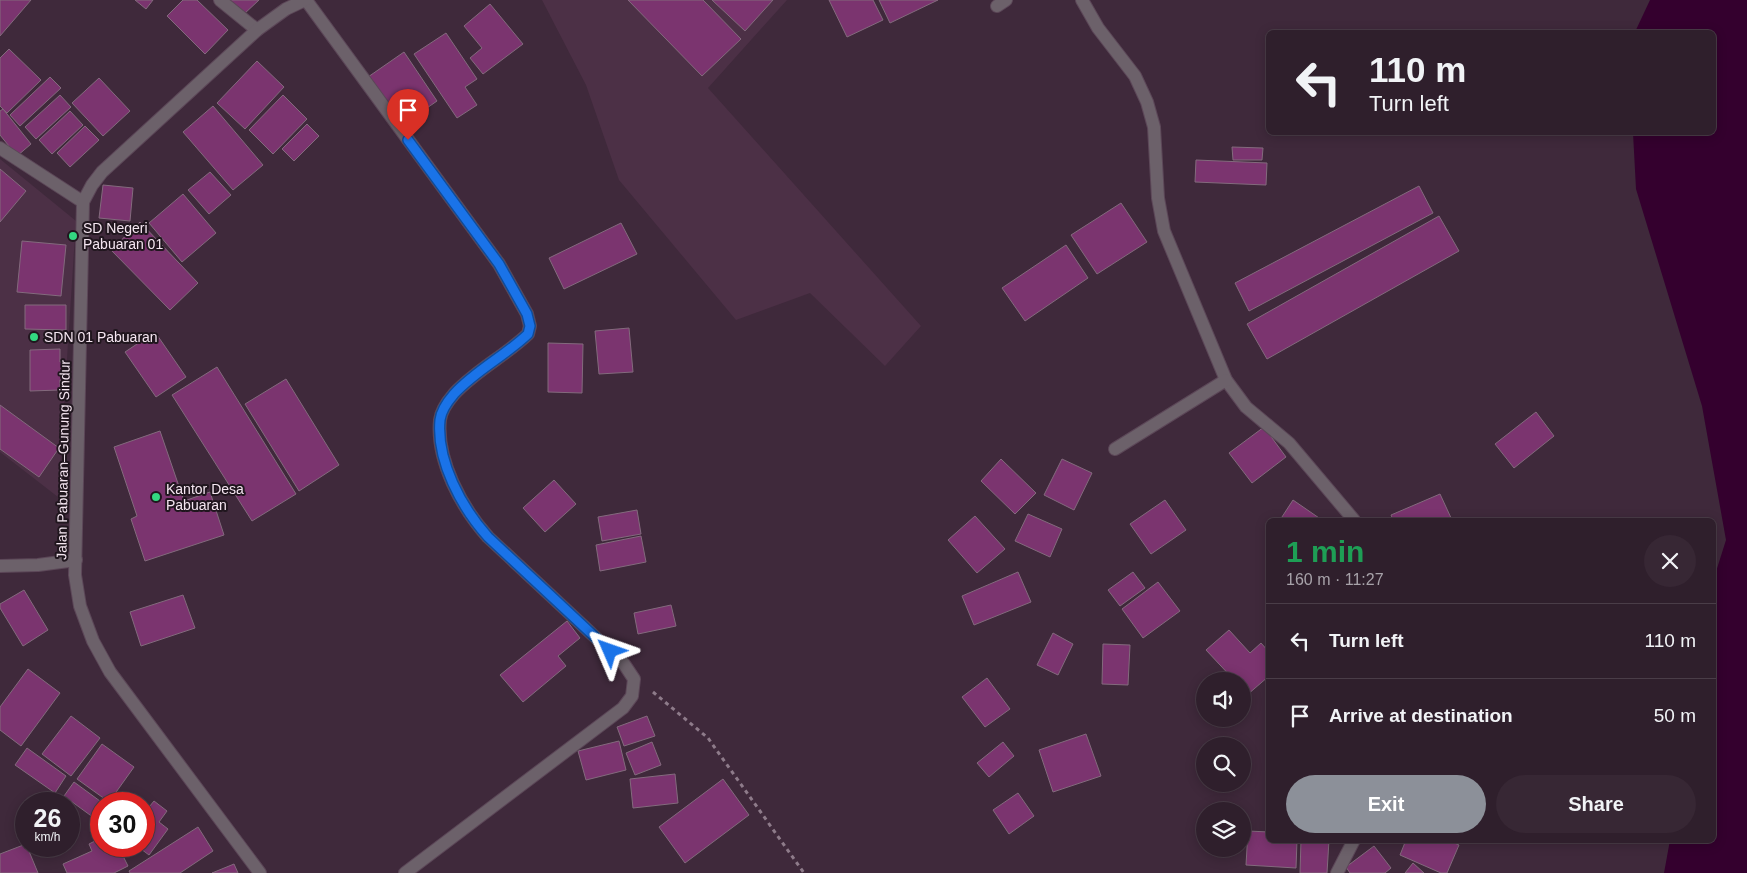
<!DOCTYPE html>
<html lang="en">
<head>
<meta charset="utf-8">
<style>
  body { margin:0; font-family:Helvetica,sans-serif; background:#372734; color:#f1f3f6; height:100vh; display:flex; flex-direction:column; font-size:19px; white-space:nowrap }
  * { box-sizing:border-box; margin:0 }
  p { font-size:16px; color:#a7a2a9 }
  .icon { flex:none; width:28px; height:28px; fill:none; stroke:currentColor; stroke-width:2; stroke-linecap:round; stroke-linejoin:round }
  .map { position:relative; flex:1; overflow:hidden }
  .drawer { position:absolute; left:1266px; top:518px; width:450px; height:325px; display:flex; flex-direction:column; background:#2f1f2c; border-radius:8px; box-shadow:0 2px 12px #0003,0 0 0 1px #4a3d48 }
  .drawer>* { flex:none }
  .banner { position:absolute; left:1266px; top:30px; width:450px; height:105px; border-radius:8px; box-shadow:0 2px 12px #0003,0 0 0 1px #4a3d48; background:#2f1f2c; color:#f1f3f6; overflow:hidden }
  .buttons { position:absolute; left:1196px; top:672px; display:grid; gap:10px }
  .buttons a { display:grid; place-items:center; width:55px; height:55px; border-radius:50%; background:#2f1f2c; box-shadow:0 2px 12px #0003,0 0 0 1px #4a3d48; font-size:25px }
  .speed { position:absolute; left:15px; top:792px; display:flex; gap:10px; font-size:25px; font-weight:700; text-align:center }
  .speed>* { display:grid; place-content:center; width:65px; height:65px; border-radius:50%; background:#2f1f2c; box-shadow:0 2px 12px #0003,0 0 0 1px #4a3d48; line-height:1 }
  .speed small { font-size:12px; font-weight:400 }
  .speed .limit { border:8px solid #d22; background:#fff; color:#111 }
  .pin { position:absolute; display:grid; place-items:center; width:42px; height:42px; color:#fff; margin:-51px -21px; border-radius:50% 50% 50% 0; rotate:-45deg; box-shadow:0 0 5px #0007 }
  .pin .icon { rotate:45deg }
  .me { position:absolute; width:55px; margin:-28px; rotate:313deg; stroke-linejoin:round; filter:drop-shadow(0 0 4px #0008) }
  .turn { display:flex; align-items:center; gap:18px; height:105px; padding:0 20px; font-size:22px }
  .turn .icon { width:65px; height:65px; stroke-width:2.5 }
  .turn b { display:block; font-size:35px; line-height:42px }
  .round { display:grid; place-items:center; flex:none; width:52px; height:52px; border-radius:26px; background:#372734 }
  .overview { display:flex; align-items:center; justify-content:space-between; height:85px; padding:0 20px }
  h1 { font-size:30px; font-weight:600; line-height:38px; color:#1e9e55 }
  .primary-button { display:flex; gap:10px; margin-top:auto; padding:10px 20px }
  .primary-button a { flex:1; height:58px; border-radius:30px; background:#8c9099; color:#fff; font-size:20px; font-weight:600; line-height:58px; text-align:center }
  .primary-button a+a { background:#372734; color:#f1f3f6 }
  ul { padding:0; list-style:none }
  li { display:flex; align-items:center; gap:15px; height:75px; padding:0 20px; border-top:1px solid #4a3d48 }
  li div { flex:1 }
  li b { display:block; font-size:19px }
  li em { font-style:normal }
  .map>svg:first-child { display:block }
</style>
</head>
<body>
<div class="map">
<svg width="1747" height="873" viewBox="0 0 1747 873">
  <rect width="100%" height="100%" fill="#3f293b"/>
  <!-- built -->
  <g fill="#4c3046">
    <path d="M542,0H787L708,88L921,326L885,366L810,293L736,320L619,180L586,85Z"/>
    <path d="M0,159L76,221L58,497L0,452Z"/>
  </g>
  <!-- water -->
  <path fill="#34002e" d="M1650,0H1747V873H1664L1670,840H1714V578L1726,540L1702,406L1636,189L1633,133L1714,132V32H1635Z"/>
  <!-- building -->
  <g fill="#7b346f" stroke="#836a7d">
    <path d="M0,0H31L0,36Z"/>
    <path d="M135,0H153L146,9Z"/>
    <path d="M183,0H197L228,30L205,54L167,16Z"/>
    <path d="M228,0H259L243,15Z"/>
    <path d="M628,0H703L741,39L702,76Z"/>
    <path d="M712,0H773L745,31Z"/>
    <path d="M829,0H873L883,20L847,37Z"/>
    <path d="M879,0H938L890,23Z"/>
    <path d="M490,4L523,44L483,74L470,58L482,48L464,26Z"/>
    <path d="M446,33L477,79L465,87L477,105L457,118L414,54Z"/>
    <path d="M9,49L41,80L7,113L0,106V58Z"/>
    <path d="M404,52L437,101L401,126L368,77Z"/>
    <path d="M257,61L284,87L245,129L217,103Z"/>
    <path d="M50,77L61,88L20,126L10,115Z"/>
    <path d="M99,78L130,111L103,136L72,103Z"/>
    <path d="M60,95L71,107L36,139L25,127Z"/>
    <path d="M283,95L307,119L273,154L249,130Z"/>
    <path d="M213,106L263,165L233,190L183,132Z"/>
    <path d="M3,109L31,144L17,156L0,135V111Z"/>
    <path d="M70,111L83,125L52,154L39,140Z"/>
    <path d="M307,124L319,136L294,161L282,149Z"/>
    <path d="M85,126L99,140L70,167L57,153Z"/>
    <path d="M1232,147L1263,148L1262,160H1233Z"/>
    <path d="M1196,160L1267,163L1266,185L1195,182Z"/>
    <path d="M0,169L26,191L0,222Z"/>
    <path d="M210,172L231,195L209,214L188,190Z"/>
    <path d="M103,185L133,188L130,221L99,218Z"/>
    <path d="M1419,186L1433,213L1249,311L1235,283Z"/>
    <path d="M183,194L216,233L182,262L149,223Z"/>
    <path d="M1121,203L1147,242L1097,274L1071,235Z"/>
    <path d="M1439,216L1459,251L1267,359L1247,324Z"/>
    <path d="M140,222L198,283L170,310L111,250Z"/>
    <path d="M621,223L637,254L564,289L549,258Z"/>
    <path d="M22,241L66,245L61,296L17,292Z"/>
    <path d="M1066,245L1088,278L1025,321L1002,288Z"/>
    <path d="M25,305H66V330L25,329Z"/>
    <path d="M629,328L633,372L599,374L595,331Z"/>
    <path d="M155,332L186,377L156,397L125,352Z"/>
    <path d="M548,343L583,344L582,393L548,392Z"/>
    <path d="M60,349V362H68V380H60V390L30,391V350Z"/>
    <path d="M217,367L296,494L252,521L172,395Z"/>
    <path d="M286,379L339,465L299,491L245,404Z"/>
    <path d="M0,405L59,448L39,477L0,449Z"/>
    <path d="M1536,412L1554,436L1514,468L1495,444Z"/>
    <path d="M1264,427L1286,457L1252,483L1229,453Z"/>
    <path d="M160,431L184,501L210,492L224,535L145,561L131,519L137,516L114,447Z"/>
    <path d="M1001,459L1036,493L1015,514L981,481Z"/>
    <path d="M1062,459L1092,473L1074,510L1044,495Z"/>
    <path d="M554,480L576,504L545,532L523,508Z"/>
    <path d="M1440,494L1452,520H1393L1391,515Z"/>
    <path d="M1165,500L1186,530L1151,554L1130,524Z"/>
    <path d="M1293,500L1322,520H1280Z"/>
    <path d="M637,510L641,534L602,541L598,517Z"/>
    <path d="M1028,514L1062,529L1050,557L1015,541Z"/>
    <path d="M975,516L1005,549L977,573L948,540Z"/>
    <path d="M641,536L646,562L600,571L596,545Z"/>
    <path d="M1018,572L1031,602L974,625L962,596Z"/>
    <path d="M1133,572L1145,588L1120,606L1108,590Z"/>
    <path d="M1158,582L1180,611L1143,638L1122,609Z"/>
    <path d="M24,590L48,630L23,646L0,608V604Z"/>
    <path d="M183,595L195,628L141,646L130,612Z"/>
    <path d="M671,605L676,626L638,634L634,613Z"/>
    <path d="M567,621L580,638L558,656L566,666L523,702L500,675Z"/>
    <path d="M1229,630L1250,653L1261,643L1269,652V676L1247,695L1242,690V681H1235L1206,650Z"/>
    <path d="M1053,633L1073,644L1058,675L1037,665Z"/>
    <path d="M1103,644L1130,645L1128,685L1102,684Z"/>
    <path d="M28,669L60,693L21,746L0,730V707Z"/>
    <path d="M987,678L1010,709L985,727L962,697Z"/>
    <path d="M71,716L100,738L71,776L42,754Z"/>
    <path d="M647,716L655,736L624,746L617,727Z"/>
    <path d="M1086,734L1101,776L1053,792L1039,750Z"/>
    <path d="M619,741L626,770L586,780L578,751Z"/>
    <path d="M652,742L661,765L635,775L626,753Z"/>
    <path d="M1003,742L1014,756L989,777L977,763Z"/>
    <path d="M102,744L134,767L109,802L77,779Z"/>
    <path d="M27,748L66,776L55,793L15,765Z"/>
    <path d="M675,774L678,803L633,808L630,779Z"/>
    <path d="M723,779L749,815L685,863L659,827Z"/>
    <path d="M74,782L104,804H101V823L64,796Z"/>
    <path d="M1018,793L1034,816L1009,834L993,810Z"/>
    <path d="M154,801L167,811L159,822L168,829L149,855L137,846H144V811L145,812Z"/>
    <path d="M198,827L213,851L180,873H130L129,871Z"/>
    <path d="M1248,831L1269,832V840H1297L1296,868L1246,865Z"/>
    <path d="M101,838V846H118L128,866L114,873H67L63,864L92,851L89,844Z"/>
    <path d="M1301,840H1329L1327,873H1300Z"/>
    <path d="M1406,840H1447L1459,845L1447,873H1441L1400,855Z"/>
    <path d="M26,844L38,873H0V854Z"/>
    <path d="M1374,846L1391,868L1385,873H1350L1346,867Z"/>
    <path d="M1413,863L1424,873H1405Z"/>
    <path d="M234,864L238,873H212Z"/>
  </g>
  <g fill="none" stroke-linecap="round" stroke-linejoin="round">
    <!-- minor casing -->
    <g stroke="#5c4758" stroke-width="14">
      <g id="minor">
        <path d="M220,0L257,30"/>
        <path d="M306,0L499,264L527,314L530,326L528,334C505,356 476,370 454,394C448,401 441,411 440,420C436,461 462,508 488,537L624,664L634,679L632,696L623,708L405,873"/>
        <path d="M1082,0L1098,28L1135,76L1147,102L1154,127L1158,198L1164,231L1226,380L1246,407L1289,443L1354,520"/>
        <path d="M997,6L1006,0"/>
        <path d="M0,148L83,202"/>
        <path d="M1115,449L1226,380"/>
        <path d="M0,566L38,565L76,560"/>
        <path d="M1337,873L1354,840"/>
      </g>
    </g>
    <!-- tertiary casing -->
    <g stroke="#5c4758" stroke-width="14">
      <path id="tertiary" d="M260,873L110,672L93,641L80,606L75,575L83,202L92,185L102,172L257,30L286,9L305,0"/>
    </g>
    <!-- path -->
    <path stroke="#8e7b8a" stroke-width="3" stroke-dasharray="4 4" stroke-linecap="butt" d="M653,692L708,738L804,873"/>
    <!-- minor -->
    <use href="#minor" stroke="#6c616a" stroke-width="12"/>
    <!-- tertiary -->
    <use href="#tertiary" stroke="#6c616a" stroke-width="12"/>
  </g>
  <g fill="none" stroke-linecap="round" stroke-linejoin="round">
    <!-- route casing -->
    <g stroke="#114b97" stroke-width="12">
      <path id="route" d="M408,140L499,264L527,314L530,326L528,334C505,356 476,370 454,394C448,401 441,411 440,420C436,461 462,508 488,537L610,651"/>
    </g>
    <!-- route -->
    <use href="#route" stroke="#1a73e8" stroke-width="9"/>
  </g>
  <!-- markers -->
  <g fill="#33d881" stroke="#20161e" stroke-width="2">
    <circle cx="73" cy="236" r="5"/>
    <circle cx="34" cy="337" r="5"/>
    <circle cx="156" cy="497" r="5"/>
  </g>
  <g text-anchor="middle" stroke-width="4" stroke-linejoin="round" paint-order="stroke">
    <!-- poi labels -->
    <g font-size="14" fill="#f5e6f1" stroke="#20161e" text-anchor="start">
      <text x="83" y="233">SD Negeri<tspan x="83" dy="16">Pabuaran 01</tspan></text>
      <text x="44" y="342">SDN 01 Pabuaran</text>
      <text x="166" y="494">Kantor Desa<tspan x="166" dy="16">Pabuaran</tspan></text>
    </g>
    <!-- street labels -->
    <g font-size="14" fill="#f5e6f1" stroke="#20161e">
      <text transform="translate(63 460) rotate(-89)" y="5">Jalan Pabuaran–Gunung Sindur</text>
    </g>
  </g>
</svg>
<div class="buttons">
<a><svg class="icon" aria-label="sound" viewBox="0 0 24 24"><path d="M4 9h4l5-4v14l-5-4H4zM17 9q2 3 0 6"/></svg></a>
<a><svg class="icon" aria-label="search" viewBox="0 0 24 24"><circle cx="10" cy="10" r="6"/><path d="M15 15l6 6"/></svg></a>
<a><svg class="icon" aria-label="layers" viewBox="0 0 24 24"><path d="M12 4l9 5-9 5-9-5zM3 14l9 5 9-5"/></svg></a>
</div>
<div class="speed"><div>26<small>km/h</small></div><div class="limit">30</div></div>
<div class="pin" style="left:408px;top:140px;background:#d93025"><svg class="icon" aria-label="arrive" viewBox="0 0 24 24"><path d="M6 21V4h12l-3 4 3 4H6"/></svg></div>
<svg class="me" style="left:610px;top:651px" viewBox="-20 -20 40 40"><path d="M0-17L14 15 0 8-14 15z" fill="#1a73e8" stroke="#fff" stroke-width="4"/></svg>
<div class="banner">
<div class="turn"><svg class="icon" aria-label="left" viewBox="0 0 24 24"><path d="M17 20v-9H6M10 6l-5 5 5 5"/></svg><div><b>110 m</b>Turn left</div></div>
</div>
<section class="drawer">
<div class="overview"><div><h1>1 min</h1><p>160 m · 11:27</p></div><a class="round"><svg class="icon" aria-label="close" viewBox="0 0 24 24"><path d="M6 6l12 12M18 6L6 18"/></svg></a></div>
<ul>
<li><svg class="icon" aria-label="left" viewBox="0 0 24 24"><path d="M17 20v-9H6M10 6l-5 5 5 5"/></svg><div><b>Turn left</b></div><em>110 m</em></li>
<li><svg class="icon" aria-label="arrive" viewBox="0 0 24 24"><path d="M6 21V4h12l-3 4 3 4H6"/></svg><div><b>Arrive at destination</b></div><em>50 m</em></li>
</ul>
<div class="primary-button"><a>Exit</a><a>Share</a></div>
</section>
</div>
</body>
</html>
